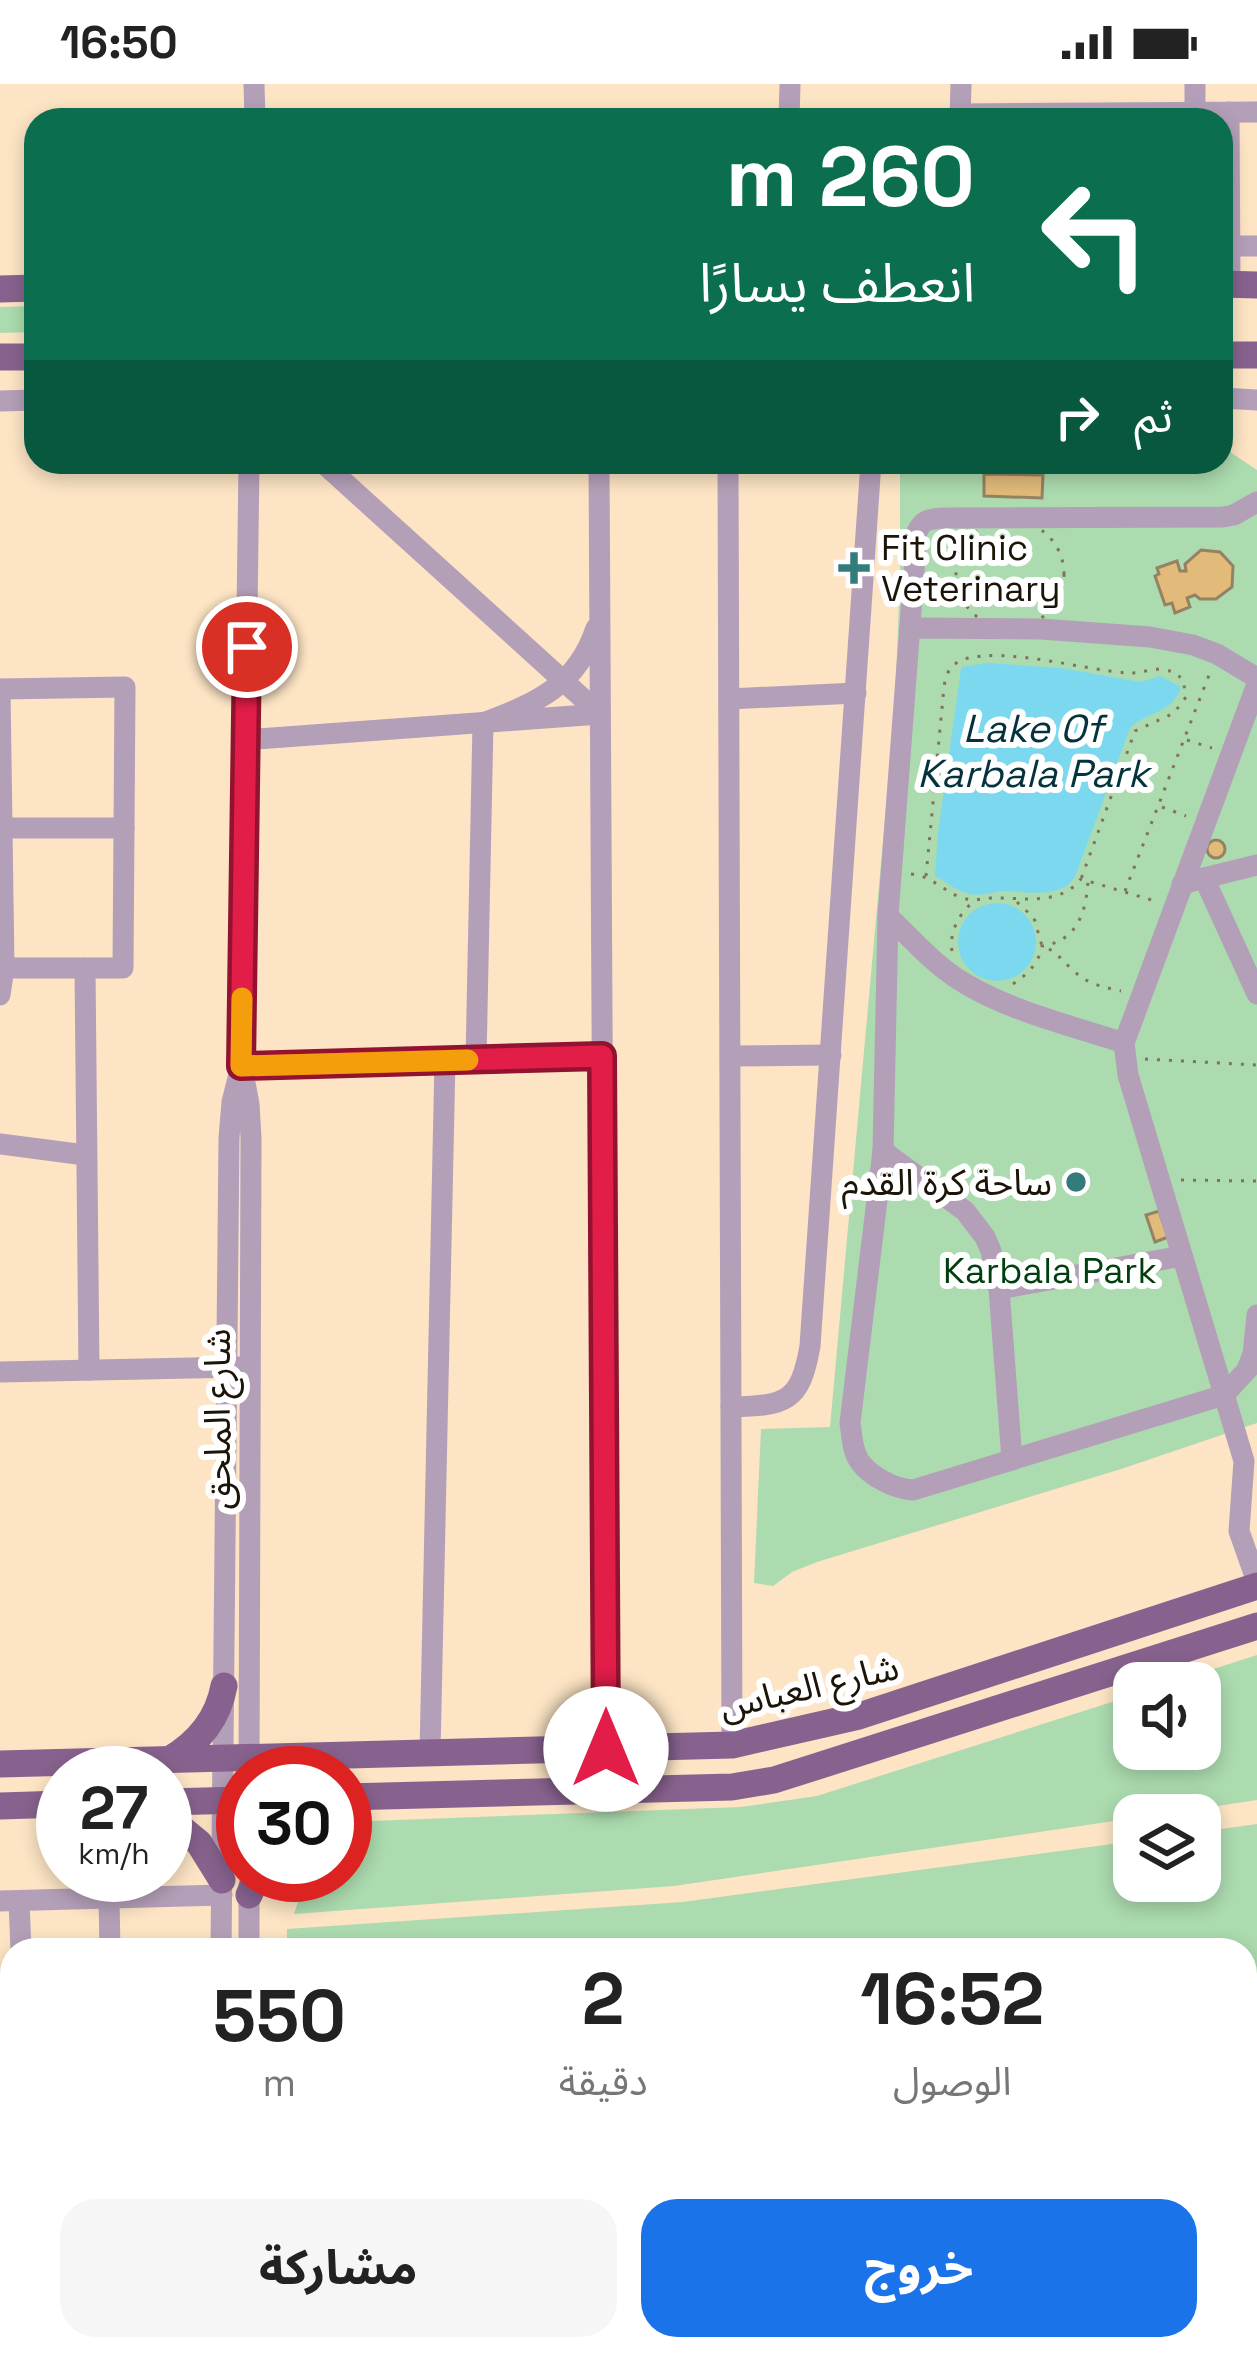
<!DOCTYPE html>
<html lang="ar">
<head>
<meta charset="utf-8">
<style>
  body { margin:0; font-family:"Space Grotesk","Noto Sans Arabic",sans-serif; background:#f6f6f6; color:#222; direction:rtl; height:100vh; display:flex; flex-direction:column; font-size:45px; white-space:nowrap }
  * { box-sizing:border-box; margin:0 }
  p { font-size:39px; color:#767676 }
  .icon { flex:none; width:66px; height:66px; fill:none; stroke:currentColor; stroke-width:2; stroke-linecap:round; stroke-linejoin:round }
  .map { position:relative; flex:1; overflow:hidden; direction:ltr }
  .panel { position:absolute; left:0px; top:1854px; width:1257px; height:423px; display:flex; flex-direction:column; background:#fff; border-radius:36px 36px 0 0; box-shadow:0 6px 18px #0003; direction:rtl }
  .panel>* { flex:none }
  .hud { position:absolute; left:24px; top:24px; width:1209px; height:366px; border-radius:36px; box-shadow:0 6px 18px #0003; direction:rtl; background:#0b6e4f; color:#fff; overflow:hidden }
  .controls { position:absolute; left:1113px; top:1578px; display:grid; gap:24px }
  .controls a { display:grid; place-items:center; width:108px; height:108px; border-radius:24px; background:#fff; box-shadow:0 6px 18px #0003; font-size:60px }
  .speed { position:absolute; left:36px; top:1662px; display:flex; gap:24px; font-size:60px; font-weight:700; text-align:center }
  .speed>* { display:grid; place-content:center; width:156px; height:156px; border-radius:50%; background:#fff; box-shadow:0 6px 18px #0003; line-height:1 }
  .speed small { font-size:30px; font-weight:400 }
  .speed .limit { border:18px solid #d22; background:#fff; color:#111 }
  .pin { position:absolute; display:grid; place-items:center; width:102px; height:102px; color:#fff; margin:-51px; border:6px solid #fff; border-radius:50%; box-shadow:0 3px 12px #0007 }
  .me { position:absolute; width:132px; margin:-66px; rotate:0deg; stroke-linejoin:round; filter:drop-shadow(0 0 9px #0008) }
  .turn { display:flex; align-items:center; gap:42px; height:252px; padding:0 60px; font-size:54px }
  .turn .icon { width:156px; height:156px; stroke-width:2.5 }
  .turn b { display:block; font-size:84px; line-height:102px }
  .then { display:flex; align-items:center; height:114px; padding:0 60px; background:#0003; gap:24px; font-size:45px }
  .eta { display:flex; justify-content:space-evenly; align-items:center; height:204px; text-align:center }
  .eta b { font-size:72px; font-weight:700; line-height:84px }
  .cta { display:flex; gap:24px; margin-top:auto; padding:24px 60px }
  .cta a { flex:1; height:138px; border-radius:36px; background:#1a73e8; color:#fff; font-size:48px; font-weight:700; line-height:138px; text-align:center }
  .cta a+a { background:#f6f6f6; color:#222 }
  .status { display:flex; justify-content:space-between; align-items:center; height:84px; padding:0 60px; background:#fff; direction:ltr }
  .status svg { height:33px; fill:currentColor }
  .map>svg:first-child { display:block }
</style>
</head>
<body>
<div class="status"><b>16:50</b><svg viewBox="0 0 49 12"><path d="M0 12V9h3v3zM5 12V6h3v6zM10 12V3h3v9zM15 12V0h3v12zM26 1h20v11H26zM47 4h2v5h-2z"/></svg></div>
<div class="map">
<svg width="1257" height="2275" viewBox="0 0 1257 2275">
  <rect width="100%" height="100%" fill="#fce4c4"/>
  <!-- green -->
  <g fill="#acdbaf">
    <path d="M36,222V248L0,249V223Z"/>
    <path d="M1221,362L1257,386V1339L1121,1385L817,1478L792,1488L773,1502L754,1499L761,1345L830,1343L895,625L900,489V378H1221Z"/>
    <path d="M1257,1571V1716L1157,1731H1134V1734L674,1802L294,1830L307,1791H345V1738L741,1723L817,1712L1134,1611V1665H1200V1599H1170Z"/>
    <path d="M1257,1740V2275H289V2265H1245V1866H287V1845L683,1818L1134,1757V1797H1200V1748Z"/>
  </g>
  <!-- water -->
  <g fill="#7cd8ee">
    <path d="M987,579L1060,584L1141,598L1160,592L1181,603C1173,630 1147,627 1130,644L1076,790C1066,814 1029,809 1008,807C995,806 983,813 969,810C957,807 946,798 935,792L938,748L961,585L962,583Z"/>
    <circle cx="997" cy="858" r="39"/>
  </g>
  <!-- building -->
  <g fill="#e2bb7b" stroke="#958263" stroke-width="3">
    <path d="M984,390L1043,391L1042,414L984,412Z"/>
    <path d="M1201,466L1220,468L1233,482L1232,503L1216,515H1200L1195,511L1187,514L1190,523L1175,529L1172,519L1165,521L1155,492L1159,490L1157,484L1177,477L1180,487H1186L1185,480Z"/>
    <circle cx="1216" cy="765" r="9"/>
    <path d="M1159,1127L1168,1153L1155,1158L1146,1131Z"/>
  </g>
  <g fill="none" stroke-linecap="round" stroke-linejoin="round">
    <!-- path -->
    <g stroke="#82725d" stroke-width="3" stroke-dasharray="3 9" stroke-linecap="butt">
      <circle cx="1010" cy="490" r="54"/>
      <path d="M1187,656L1212,664"/>
      <path d="M1162,723L1186,732"/>
      <path d="M911,790C932,792 943,807 962,814C973,817 980,815 991,814C1021,813 1059,823 1081,795L1155,817"/>
      <path d="M926,792L944,603C946,589 950,580 965,575C1007,563 1084,586 1128,589C1141,590 1152,583 1166,586C1175,588 1175,590 1183,595L1186,613L1174,629L1135,647L1081,795"/>
      <path d="M1125,807L1211,586"/>
      <path d="M1017,818L1034,834L1042,862C1057,867 1062,877 1074,887C1087,900 1103,903 1121,907"/>
      <path d="M952,867C949,848 959,830 973,818"/>
      <path d="M1013,900C1027,891 1039,879 1042,862C1077,857 1086,829 1088,797"/>
      <path d="M1145,975L1257,981"/>
      <path d="M1181,1096L1257,1097"/>
    </g>
    <!-- minor -->
    <g stroke="#b49fb8" stroke-width="21">
      <path d="M254,0L255,36"/>
      <path d="M1195,0V29"/>
      <path d="M1229,28L1230,200"/>
      <path d="M960,30L1257,28"/>
      <path d="M789,36L790,0"/>
      <path d="M960,36L961,0"/>
      <path d="M1221,162H1257"/>
      <path d="M1221,314L1257,316"/>
      <path d="M0,317L36,316"/>
      <path d="M322,378L600,630"/>
      <path d="M599,378L606,1665"/>
      <path d="M728,378L732,1661"/>
      <path d="M1257,418L1234,431L1223,433L946,434C932,435 923,434 917,448L888,832L883,1067L850,1339C852,1352 852,1367 860,1378C871,1393 895,1405 913,1406L1224,1311L1257,1275"/>
      <path d="M910,544L1041,545L1150,553L1193,561L1217,570L1257,594"/>
      <path d="M1257,600L1124,959L1128,991L1244,1377L1239,1447L1257,1498"/>
      <path d="M0,605L125,603L123,884H0"/>
      <path d="M729,615L856,609"/>
      <path d="M245,656L600,630"/>
      <path d="M0,744H124"/>
      <path d="M1204,794L1257,781"/>
      <path d="M1182,800L1204,794L1257,910"/>
      <path d="M888,832C912,855 936,883 966,900C1013,928 1072,942 1124,959"/>
      <path d="M85,884L89,1286"/>
      <path d="M0,911L4,884L0,605"/>
      <path d="M730,972L831,971"/>
      <path d="M476,976L483,639C536,619 577,602 596,544"/>
      <path d="M241,982L602,972"/>
      <path d="M243,988L249,1020L251,1054L249,1689"/>
      <path d="M0,1060L85,1071"/>
      <path d="M883,1067L965,1127L985,1153L991,1167L999,1205L1012,1376"/>
      <path d="M999,1205L1182,1172"/>
      <path d="M1248,1283L1253,1270L1257,1231"/>
      <path d="M0,1288L239,1283"/>
      <path d="M731,1323C785,1321 800,1320 810,1262L871,378"/>
      <path d="M430,1669L445,976"/>
      <path d="M109,1814L110,1866"/>
      <path d="M0,1817L222,1811"/>
      <path d="M19,1817L21,1866"/>
      <path d="M221,1866L229,1054L232,1018L241,982L249,378"/>
      <path d="M249,1866V1801"/>
      <path d="M0,2218H12"/>
      <path d="M220,2275V2265"/>
      <path d="M247,2275V2265"/>
    </g>
    <!-- major -->
    <g stroke="#87628e" stroke-width="27">
      <path d="M1221,200L1257,201"/>
      <path d="M0,205L36,204"/>
      <path d="M1221,271H1257"/>
      <path d="M0,273H36"/>
      <path d="M169,1676C198,1659 218,1635 224,1602"/>
      <path d="M0,1680L732,1661L859,1632L1257,1502"/>
      <path d="M345,1713L732,1703L774,1696L1257,1542"/>
      <path d="M165,1718L243,1716"/>
      <path d="M0,1722L63,1720"/>
      <path d="M165,1731L199,1759L222,1796"/>
      <path d="M249,1811L258,1791"/>
    </g>
  </g>
  <g fill="none" stroke-linecap="round" stroke-linejoin="round">
    <!-- route casing -->
    <g stroke="#92132f" stroke-width="30">
      <path id="route" d="M247,563L241,982L602,972L606,1665"/>
    </g>
    <!-- route -->
    <use href="#route" stroke="#e11d48" stroke-width="21"/>
    <!-- slow -->
    <path stroke="#f59e0b" stroke-width="21" d="M242,914L241,982L468,976"/>
  </g>
  <!-- markers -->
  <g fill="#337c7b" stroke="#fff" stroke-width="4.5">
    <path d="M848 466h12v12h12v12h-12v12h-12v-12h-12v-12h12z"/>
    <circle cx="1076" cy="1098" r="12"/>
  </g>
  <g text-anchor="middle" stroke-width="12" stroke-linejoin="round" paint-order="stroke">
    <!-- poi labels -->
    <g font-size="36" fill="#1c1408" stroke="#fff" text-anchor="start">
      <text x="881" y="476">Fit Clinic<tspan x="881" dy="41">Veterinary</tspan></text>
      <text x="1052" y="1111" text-anchor="end">ساحة كرة القدم</text>
    </g>
    <!-- park labels -->
    <g font-size="36" fill="#003f0f" stroke="#fff">
      <text x="1050" y="1199">Karbala Park</text>
    </g>
    <!-- street labels -->
    <g font-size="36" fill="#1c1408" stroke="#fff">
      <text transform="translate(217 1335) rotate(-90)" y="13">شارع الملحق</text>
      <text transform="translate(809 1602) rotate(-13)" y="13">شارع العباس</text>
    </g>
    <!-- water labels -->
    <g font-size="39" font-style="italic" fill="#05333d" stroke="#fff">
      <text x="1033" y="658">Lake Of<tspan x="1033" dy="45">Karbala Park</tspan></text>
    </g>
  </g>
</svg>
<div class="controls">
<a><svg class="icon" aria-label="sound" viewBox="0 0 24 24"><path d="M4 9h4l5-4v14l-5-4H4zM17 9q2 3 0 6"/></svg></a>
<a><svg class="icon" aria-label="layers" viewBox="0 0 24 24"><path d="M12 4l9 5-9 5-9-5zM3 14l9 5 9-5"/></svg></a>
</div>
<div class="speed"><div>27<small>km/h</small></div><div class="limit">30</div></div>
<div class="pin" style="left:247px;top:563px;background:#d93025"><svg class="icon" aria-label="arrive" viewBox="0 0 24 24"><path d="M6 21V4h12l-3 4 3 4H6"/></svg></div>
<svg class="me" style="left:606px;top:1665px" viewBox="-20 -20 40 40"><circle r="19" fill="#fff"/><path d="M0-13L10 11 0 6-10 11z" fill="#e11d48"/></svg>
<div class="hud">
<div class="turn"><svg class="icon" aria-label="left" viewBox="0 0 24 24"><path d="M17 20v-9H6M10 6l-5 5 5 5"/></svg><div><b>260 m</b>انعطف يسارًا</div></div>
<div class="then">ثم<svg class="icon" aria-label="right" viewBox="0 0 24 24"><path d="M7 20v-9h11M14 6l5 5-5 5"/></svg></div>
</div>
<section class="panel">
<div class="eta">
<div><b>16:52</b><p>الوصول</p></div>
<div><b>2</b><p>دقيقة</p></div>
<div><b>550</b><p>m</p></div>
</div>
<div class="cta"><a>خروج</a><a>مشاركة</a></div>
</section>
</div>
</body>
</html>
